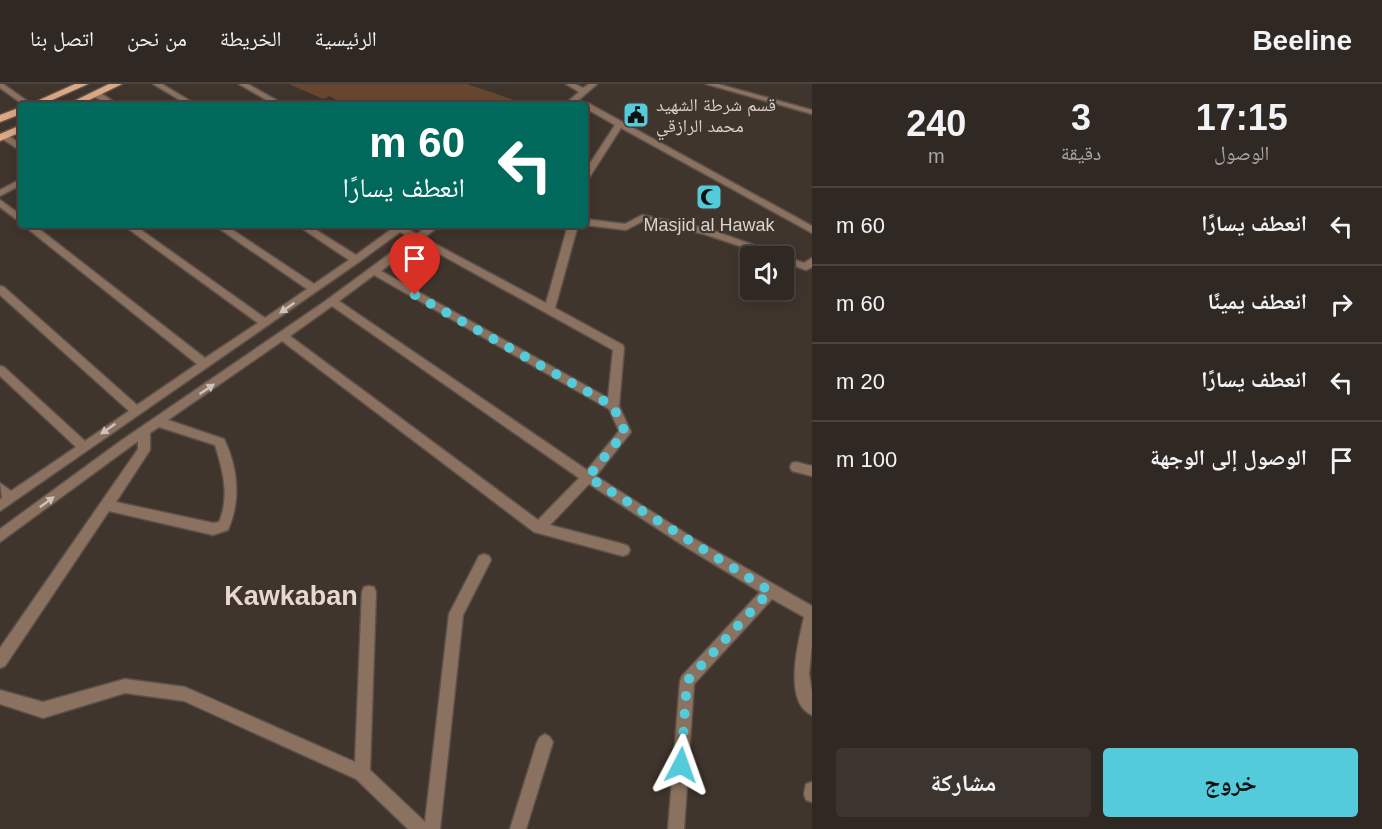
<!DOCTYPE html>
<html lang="ar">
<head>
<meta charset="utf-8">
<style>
  body { margin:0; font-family:Arial,"Noto Naskh Arabic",sans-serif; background:#3c342f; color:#f1f3f6; direction:rtl; height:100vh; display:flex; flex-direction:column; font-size:22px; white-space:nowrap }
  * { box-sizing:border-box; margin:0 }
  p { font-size:20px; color:#a8a6a5 }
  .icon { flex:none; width:33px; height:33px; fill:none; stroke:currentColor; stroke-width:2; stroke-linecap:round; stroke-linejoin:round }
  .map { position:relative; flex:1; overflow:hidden; direction:ltr }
  .panel { display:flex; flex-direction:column; background:#302822; width:570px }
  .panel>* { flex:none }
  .guide { position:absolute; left:18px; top:18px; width:570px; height:126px; border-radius:6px; box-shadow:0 3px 15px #0003,0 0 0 2px #4b4440; direction:rtl; background:#00695c; color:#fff; overflow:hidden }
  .buttons { position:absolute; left:740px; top:162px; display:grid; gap:12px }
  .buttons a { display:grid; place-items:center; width:54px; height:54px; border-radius:6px; background:#302822; box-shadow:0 3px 15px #0003,0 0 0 2px #4b4440; font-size:30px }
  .pin { position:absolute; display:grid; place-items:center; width:51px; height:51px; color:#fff; margin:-62px -26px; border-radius:50% 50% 50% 0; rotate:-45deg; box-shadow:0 0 6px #0007 }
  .pin .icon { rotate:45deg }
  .me { position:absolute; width:66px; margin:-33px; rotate:4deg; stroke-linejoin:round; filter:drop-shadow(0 0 4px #0008) }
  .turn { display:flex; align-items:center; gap:21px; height:126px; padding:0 24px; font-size:27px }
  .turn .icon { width:78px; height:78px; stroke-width:2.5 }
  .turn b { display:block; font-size:42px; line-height:51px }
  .eta { display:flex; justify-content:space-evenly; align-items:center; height:102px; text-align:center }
  .eta b { font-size:36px; font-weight:800; line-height:42px }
  .button { display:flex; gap:12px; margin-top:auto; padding:12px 24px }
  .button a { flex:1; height:69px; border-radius:6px; background:#53cbda; color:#111; font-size:24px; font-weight:800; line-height:69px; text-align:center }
  .button a+a { background:#3c342f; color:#f1f3f6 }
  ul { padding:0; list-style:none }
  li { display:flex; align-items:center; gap:18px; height:78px; padding:0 24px; border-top:2px solid #4b4440 }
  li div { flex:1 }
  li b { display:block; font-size:22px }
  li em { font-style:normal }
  header { display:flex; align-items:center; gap:36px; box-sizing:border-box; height:84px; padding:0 30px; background:#302822; border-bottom:2px solid #4b4440 }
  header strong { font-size:28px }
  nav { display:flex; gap:33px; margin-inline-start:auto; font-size:21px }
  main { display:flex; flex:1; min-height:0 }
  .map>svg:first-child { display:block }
</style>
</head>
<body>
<header>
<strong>Beeline</strong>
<nav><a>الرئيسية</a><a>الخريطة</a><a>من نحن</a><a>اتصل بنا</a></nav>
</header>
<main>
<section class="panel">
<div class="eta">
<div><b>17:15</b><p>الوصول</p></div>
<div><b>3</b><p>دقيقة</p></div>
<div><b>240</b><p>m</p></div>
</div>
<ul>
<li><svg class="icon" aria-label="left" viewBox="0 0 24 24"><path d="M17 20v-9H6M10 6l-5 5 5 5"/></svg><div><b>انعطف يسارًا</b></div><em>60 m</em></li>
<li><svg class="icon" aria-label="right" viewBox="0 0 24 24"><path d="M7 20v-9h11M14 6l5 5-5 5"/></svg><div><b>انعطف يمينًا</b></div><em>60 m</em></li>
<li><svg class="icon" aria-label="left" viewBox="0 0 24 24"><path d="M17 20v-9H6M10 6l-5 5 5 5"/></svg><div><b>انعطف يسارًا</b></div><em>20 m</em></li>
<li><svg class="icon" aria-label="arrive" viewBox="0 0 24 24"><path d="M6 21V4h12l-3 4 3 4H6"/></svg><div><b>الوصول إلى الوجهة</b></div><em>100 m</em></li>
</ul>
<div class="button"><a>خروج</a><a>مشاركة</a></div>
</section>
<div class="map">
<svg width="812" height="745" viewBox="0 0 812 745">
  <rect width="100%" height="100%" fill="#40352d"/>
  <!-- green -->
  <path fill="#67472f" d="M289,0H467L526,20L343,21L330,12L323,15Z"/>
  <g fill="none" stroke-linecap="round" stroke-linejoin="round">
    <!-- street casing -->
    <g stroke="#5c514a" stroke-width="3">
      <g id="street">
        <path d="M0,0H3L33,21H24L0,4Z"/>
        <path d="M153,0H162L197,21H188Z"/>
        <path d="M239,0H248L285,21H275Z"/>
        <path d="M566,0H575L583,4L589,0H597L573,21H564L579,8Z"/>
        <path d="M706,0H718L812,26V30Z"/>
        <path d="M93,8H99L119,21H110L93,12Z"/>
        <path d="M582,19H588L812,142V149L621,44L589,94L585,97V87L615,41L585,24V21H581Z"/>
        <path d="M1,50H7L21,61V67L1,54Z"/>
        <path d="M21,95V101L0,112V106Z"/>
        <path d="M0,116L21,131V139L0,123Z"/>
        <path d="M642,131L709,145L804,179L812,174V183L806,186L783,178V172H769L704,150L643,137L626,146L585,141V135L625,140Z"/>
        <path d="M23,141H34L205,274L258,239L123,141H134L265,234L307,205L214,141H225L314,200L349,176L297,141H308L356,171L393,144L389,141H408L406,144L417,150L429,141H440L424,154L546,219L568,141H578L555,224L623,261L624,264L619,322L631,348L596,392L693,454L812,522V561L809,590L812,608V631C782,618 799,556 804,533L772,515L694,600L684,745H668L680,597L682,592L760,508L684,462L589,400L550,441L623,460L628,462L630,466L628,470L623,472L534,448L282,257L168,336L224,355C238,384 241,416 228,446L213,451L109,427L5,582L0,584V564L138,365V357L0,458V445L122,356L324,218L411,154L400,148L359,178L0,427V415L2,414L0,399L11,407L76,363L0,292V282L4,283L85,357L129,327L0,211V202L4,203L137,321L197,280ZM418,158L613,266L608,314L381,187ZM374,191L609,325L619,347L587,386L339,217ZM332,222L579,394L538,436L290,252ZM159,343L215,361C223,386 230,413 219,438L213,439L116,418L150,366V349Z"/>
        <path d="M796,378L812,382V392L792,387L790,383L792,379Z"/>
        <path d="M484,470L489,472L491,476L463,531L440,745H408L356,695L184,617L125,609L43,634L0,620V606L43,618L125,595L185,603L355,678L362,508L364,503L369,502L374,503L376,508L370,686L425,738L449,530L479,472Z"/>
        <path d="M545,650L550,653L553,658L526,745H510L537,658L540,653Z"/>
        <path d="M812,698V718L806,716L804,710L806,700Z"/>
      </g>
    </g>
    <!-- primary casing -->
    <g stroke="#5c514a" stroke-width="3">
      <g id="primary">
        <path d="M75,0H88L41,21H28Z"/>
        <path d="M109,0H122L79,21H66Z"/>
        <path d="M21,23V30L0,38V31Z"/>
        <path d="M21,41V48L0,57V50Z"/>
      </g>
    </g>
    <!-- street -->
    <use href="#street" fill="#8b715f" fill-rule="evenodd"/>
    <!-- primary -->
    <use href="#primary" fill="#dda984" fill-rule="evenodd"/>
  </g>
  <!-- one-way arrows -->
  <defs><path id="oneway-solid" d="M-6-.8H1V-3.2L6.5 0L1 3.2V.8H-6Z" transform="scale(1.5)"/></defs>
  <g fill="#cec4bd">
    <use href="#oneway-solid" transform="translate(287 224) rotate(145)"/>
    <use href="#oneway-solid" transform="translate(207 305) rotate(-34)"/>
    <use href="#oneway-solid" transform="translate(108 345) rotate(145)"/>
    <use href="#oneway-solid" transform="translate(47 418) rotate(-36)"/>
  </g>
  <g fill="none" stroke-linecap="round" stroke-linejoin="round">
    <!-- route -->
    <path stroke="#53cbda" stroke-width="10" stroke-dasharray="0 18" d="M415,211L613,322L625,348L588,393L770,507L687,597L681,681"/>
  </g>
  <!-- icons -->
  <defs>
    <g id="civic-square" transform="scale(1.35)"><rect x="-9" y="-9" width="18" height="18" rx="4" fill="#53cbda" stroke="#40352d"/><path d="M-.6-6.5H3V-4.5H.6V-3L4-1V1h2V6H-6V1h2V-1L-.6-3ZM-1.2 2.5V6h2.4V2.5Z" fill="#111"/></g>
    <g id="mosque-square" transform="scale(1.35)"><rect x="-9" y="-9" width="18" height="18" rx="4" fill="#53cbda" stroke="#40352d"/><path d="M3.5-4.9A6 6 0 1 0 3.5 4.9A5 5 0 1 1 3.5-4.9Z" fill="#111"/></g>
  </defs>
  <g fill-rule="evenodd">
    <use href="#civic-square" x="636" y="31"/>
    <use href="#mosque-square" x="709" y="113"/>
  </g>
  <g text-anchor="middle" stroke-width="4.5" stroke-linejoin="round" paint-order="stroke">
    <!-- far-poi labels -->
    <g font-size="18" fill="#dad3ce" stroke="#40352d" text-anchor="start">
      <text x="656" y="27">قسم شرطة الشهيد<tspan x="656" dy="21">محمد الرازقي</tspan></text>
      <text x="709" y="147" text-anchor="middle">Masjid al Hawak</text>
    </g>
    <!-- district labels -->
    <g font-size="27" font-weight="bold" fill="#e7d9cf" stroke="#40352d">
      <text x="291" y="521">Kawkaban</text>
    </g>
  </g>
</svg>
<div class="buttons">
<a><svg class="icon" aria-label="sound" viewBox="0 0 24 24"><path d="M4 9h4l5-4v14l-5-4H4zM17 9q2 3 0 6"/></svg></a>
</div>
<div class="pin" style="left:415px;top:211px;background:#d93025"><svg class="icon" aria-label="arrive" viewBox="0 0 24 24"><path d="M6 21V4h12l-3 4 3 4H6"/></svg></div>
<svg class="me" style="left:681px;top:681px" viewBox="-20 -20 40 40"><path d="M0-17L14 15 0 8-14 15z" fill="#53cbda" stroke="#fff" stroke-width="4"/></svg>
<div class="guide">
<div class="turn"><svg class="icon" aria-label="left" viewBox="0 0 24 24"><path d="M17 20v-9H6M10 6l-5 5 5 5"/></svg><div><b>60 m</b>انعطف يسارًا</div></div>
</div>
</div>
</main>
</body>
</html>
